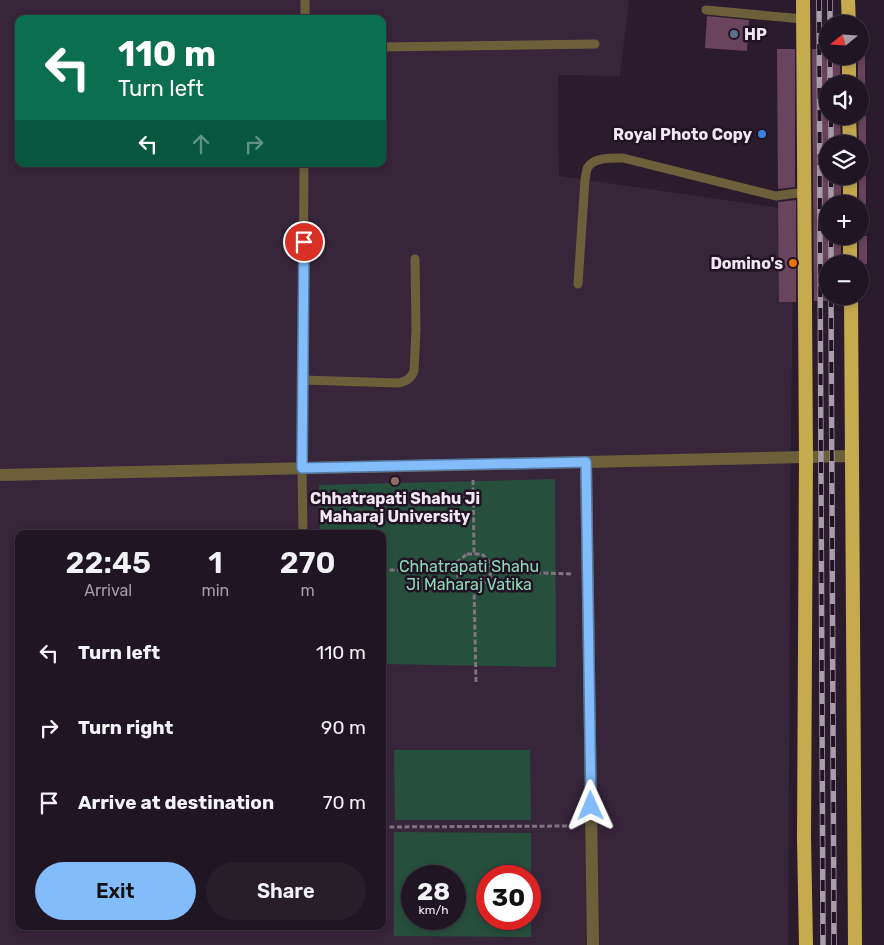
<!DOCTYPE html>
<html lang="en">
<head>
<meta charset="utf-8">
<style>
  body { margin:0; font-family:Rubik,sans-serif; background:#281e2a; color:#f1f3f6; height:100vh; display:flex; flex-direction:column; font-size:19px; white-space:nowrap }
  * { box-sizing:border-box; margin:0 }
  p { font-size:16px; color:#a29fa5 }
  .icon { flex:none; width:28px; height:28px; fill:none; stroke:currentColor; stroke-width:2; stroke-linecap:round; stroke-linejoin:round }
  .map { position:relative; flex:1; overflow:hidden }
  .side { position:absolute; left:15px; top:530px; width:371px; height:400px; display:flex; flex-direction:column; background:#201522; border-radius:10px; box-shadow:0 2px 8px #0003,0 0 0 1px #3d3440 }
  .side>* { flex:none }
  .banner { position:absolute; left:15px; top:15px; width:371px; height:152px; border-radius:10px; box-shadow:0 2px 8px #0003,0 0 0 1px #3d3440; background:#0b6e4f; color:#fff; overflow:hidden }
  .needle { width:32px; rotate:252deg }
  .controls { position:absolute; left:819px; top:15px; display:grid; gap:10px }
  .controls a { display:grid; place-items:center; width:50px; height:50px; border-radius:50%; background:#201522; box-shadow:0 2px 8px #0003,0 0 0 1px #3d3440; font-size:25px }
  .speed { position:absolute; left:401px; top:865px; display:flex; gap:10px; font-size:25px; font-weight:700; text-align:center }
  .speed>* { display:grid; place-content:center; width:65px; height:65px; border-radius:50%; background:#201522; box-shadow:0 2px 8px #0003,0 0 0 1px #3d3440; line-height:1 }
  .speed small { font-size:12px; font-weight:400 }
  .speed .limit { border:8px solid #d22; background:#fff; color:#111 }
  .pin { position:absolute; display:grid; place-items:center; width:42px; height:42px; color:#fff; margin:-21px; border:2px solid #fff; border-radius:50%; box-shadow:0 1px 5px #0007 }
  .me { position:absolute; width:55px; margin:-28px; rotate:359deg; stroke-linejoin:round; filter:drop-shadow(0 0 4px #0008) }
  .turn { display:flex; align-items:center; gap:18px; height:105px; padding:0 20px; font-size:22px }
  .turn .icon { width:65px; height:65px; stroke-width:2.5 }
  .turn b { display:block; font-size:35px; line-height:42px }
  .lanes { display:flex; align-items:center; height:48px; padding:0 20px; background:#0003; justify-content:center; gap:25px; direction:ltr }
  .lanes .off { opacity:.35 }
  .eta { display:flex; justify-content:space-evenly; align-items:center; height:85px; text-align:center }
  .eta b { font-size:30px; font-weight:600; line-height:35px }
  .cta { display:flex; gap:10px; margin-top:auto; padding:10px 20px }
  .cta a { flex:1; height:58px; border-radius:30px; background:#83bcfb; color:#111; font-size:20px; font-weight:600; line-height:58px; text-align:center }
  .cta a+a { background:#281e2a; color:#f1f3f6 }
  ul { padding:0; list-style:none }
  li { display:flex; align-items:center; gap:15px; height:75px; padding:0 20px }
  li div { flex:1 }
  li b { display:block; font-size:19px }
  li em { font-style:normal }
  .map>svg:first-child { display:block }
</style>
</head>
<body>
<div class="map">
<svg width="884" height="945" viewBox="0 0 884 945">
  <rect width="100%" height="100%" fill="#2b1c2d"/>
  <!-- built -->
  <path fill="#37253a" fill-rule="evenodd" d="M0,0H629L620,76L558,75L559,176L794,210L791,428L788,945H0ZM19,19H382V164H19ZM19,534H382V926H19ZM412,876H455V919H412ZM488,876H530V919H488Z"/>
  <!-- green -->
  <g fill="#274f3d" fill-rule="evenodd">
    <path d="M555,479L556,667L383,664L382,534H320L319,485Z"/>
    <path d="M394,750H530L531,820H395Z"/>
    <path d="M394,832L531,833V937L394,936ZM412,876H455V919H412ZM488,876H530V919H488Z"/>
  </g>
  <!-- building -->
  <g fill="#6a435c">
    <path d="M707,16L749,20L747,51L705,48Z"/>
    <path d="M777,49H795V187L778,189Z"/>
    <path d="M812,49H828V56H840V84H828V116H840L841,144H828V176H841V204H828V236H841V264H828V301H814Z"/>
    <rect x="858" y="56" width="7" height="28"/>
    <path d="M858,116H866V144H859Z"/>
    <rect x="859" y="176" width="7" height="28"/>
    <path d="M796,200V302H779L778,202Z"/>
    <rect x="859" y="236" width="8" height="28"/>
  </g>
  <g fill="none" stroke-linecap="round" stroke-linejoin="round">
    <!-- path -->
    <g stroke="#807382" stroke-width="3" stroke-dasharray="5 2.5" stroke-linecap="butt">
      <path d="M473,480L474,554"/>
      <path d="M467,554H482L491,563L490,578L482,586L466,587L458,578L457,562Z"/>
      <path d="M382,570H457"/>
      <path d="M491,571L571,574"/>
      <path d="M474,587L476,682"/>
      <path d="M382,827L575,826"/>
    </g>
    <!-- service -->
    <g stroke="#6c603b" stroke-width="9">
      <path d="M706,10L803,19"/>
      <path d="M305,19V0"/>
      <path d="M382,47L595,44"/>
      <path d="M578,284L585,179C586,176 586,170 588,167C595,157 612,158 623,158L776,196L804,192"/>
      <path d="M303,380L399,383C406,381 411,379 414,371L416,329L415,259"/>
      <path d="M303,534L302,469L304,164"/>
    </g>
    <!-- minor -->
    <g stroke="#6c603b" stroke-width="12">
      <path d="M586,462L593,945"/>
      <path d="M0,475L852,456"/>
    </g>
    <!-- trunk -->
    <g stroke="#c6aa4e" stroke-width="14">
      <path d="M803,0L806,457L804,838L806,945"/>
      <path d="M848,0L849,24"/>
      <path d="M849,56V84"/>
      <path d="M849,116L850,144"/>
      <path d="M850,176V204"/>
      <path d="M850,236V264"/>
      <path d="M851,296L855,945"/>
    </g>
    <!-- rail casing -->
    <g stroke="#a99dab" stroke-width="5.5">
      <g id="rail">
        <path d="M819,0L823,945"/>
        <path d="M830,0V24"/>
        <path d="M830,56V84"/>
        <path d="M831,116V144"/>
        <path d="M831,176V204"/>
        <path d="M831,236V264"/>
        <path d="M831,296L834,945"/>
      </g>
    </g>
    <!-- rail -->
    <use href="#rail" stroke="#211323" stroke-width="4" stroke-dasharray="11" stroke-linecap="butt"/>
  </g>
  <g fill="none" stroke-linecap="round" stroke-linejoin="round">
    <!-- route casing -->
    <g stroke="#557aa3" stroke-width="12">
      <path id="route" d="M304,242L302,468L586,462L591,806"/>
    </g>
    <!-- route -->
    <use href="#route" stroke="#83bcfb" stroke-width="9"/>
  </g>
  <!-- markers -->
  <circle fill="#5c6f8a" stroke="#211323" stroke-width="2" cx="734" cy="34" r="5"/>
  <circle fill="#3f7fe0" stroke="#211323" stroke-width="2" cx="762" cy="134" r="5"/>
  <circle fill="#e8710a" stroke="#211323" stroke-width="2" cx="793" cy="263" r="5"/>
  <circle fill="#8d6e63" stroke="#211323" stroke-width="2" cx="395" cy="481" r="5"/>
  <g text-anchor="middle" stroke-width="5" stroke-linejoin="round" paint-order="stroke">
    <!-- poi labels -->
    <g font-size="16" font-weight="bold" fill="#f1e7f3" stroke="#211323" text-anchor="end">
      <text x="744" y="40" text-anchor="start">HP</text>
      <text x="752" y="140">Royal Photo Copy</text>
      <text x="783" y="269">Domino's</text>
      <text x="395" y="504" text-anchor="middle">Chhatrapati Shahu Ji<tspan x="395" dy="18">Maharaj University</tspan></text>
    </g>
    <!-- park labels -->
    <g font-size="16" fill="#8bdbb6" stroke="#211323">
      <text x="469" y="572">Chhatrapati Shahu<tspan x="469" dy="18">Ji Maharaj Vatika</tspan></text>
    </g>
  </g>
</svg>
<div class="controls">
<a><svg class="needle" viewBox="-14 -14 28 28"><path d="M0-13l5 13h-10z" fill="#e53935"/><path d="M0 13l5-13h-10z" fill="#a29fa5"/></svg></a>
<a><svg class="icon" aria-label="sound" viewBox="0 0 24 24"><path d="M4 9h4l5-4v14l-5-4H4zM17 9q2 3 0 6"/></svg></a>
<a><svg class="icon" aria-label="layers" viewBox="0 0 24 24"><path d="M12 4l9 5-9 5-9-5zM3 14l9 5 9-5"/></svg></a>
<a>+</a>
<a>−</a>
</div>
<div class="speed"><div>28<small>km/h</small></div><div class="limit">30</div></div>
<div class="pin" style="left:304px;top:242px;background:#d93025"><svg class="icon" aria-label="arrive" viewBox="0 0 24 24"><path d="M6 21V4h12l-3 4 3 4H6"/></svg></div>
<svg class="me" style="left:591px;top:806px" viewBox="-20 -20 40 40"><path d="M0-17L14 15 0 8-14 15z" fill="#83bcfb" stroke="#fff" stroke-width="4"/></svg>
<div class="banner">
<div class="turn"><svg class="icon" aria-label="left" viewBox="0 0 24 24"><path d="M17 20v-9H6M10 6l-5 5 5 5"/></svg><div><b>110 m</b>Turn left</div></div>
<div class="lanes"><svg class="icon" aria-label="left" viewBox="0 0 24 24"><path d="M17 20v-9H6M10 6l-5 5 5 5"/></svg><svg class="icon off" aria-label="ahead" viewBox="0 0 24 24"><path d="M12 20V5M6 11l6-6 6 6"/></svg><svg class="icon off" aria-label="right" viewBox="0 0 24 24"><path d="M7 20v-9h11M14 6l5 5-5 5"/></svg></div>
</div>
<section class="side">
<div class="eta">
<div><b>22:45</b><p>Arrival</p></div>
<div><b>1</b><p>min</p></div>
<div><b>270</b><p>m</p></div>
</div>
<ul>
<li><svg class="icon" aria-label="left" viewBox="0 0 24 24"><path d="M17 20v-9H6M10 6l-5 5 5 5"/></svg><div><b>Turn left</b></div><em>110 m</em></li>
<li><svg class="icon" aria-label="right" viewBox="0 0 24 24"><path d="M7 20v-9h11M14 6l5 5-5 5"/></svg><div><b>Turn right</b></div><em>90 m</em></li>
<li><svg class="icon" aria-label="arrive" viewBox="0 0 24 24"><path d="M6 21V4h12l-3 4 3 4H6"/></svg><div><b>Arrive at destination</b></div><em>70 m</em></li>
</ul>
<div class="cta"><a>Exit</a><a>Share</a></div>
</section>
</div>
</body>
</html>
